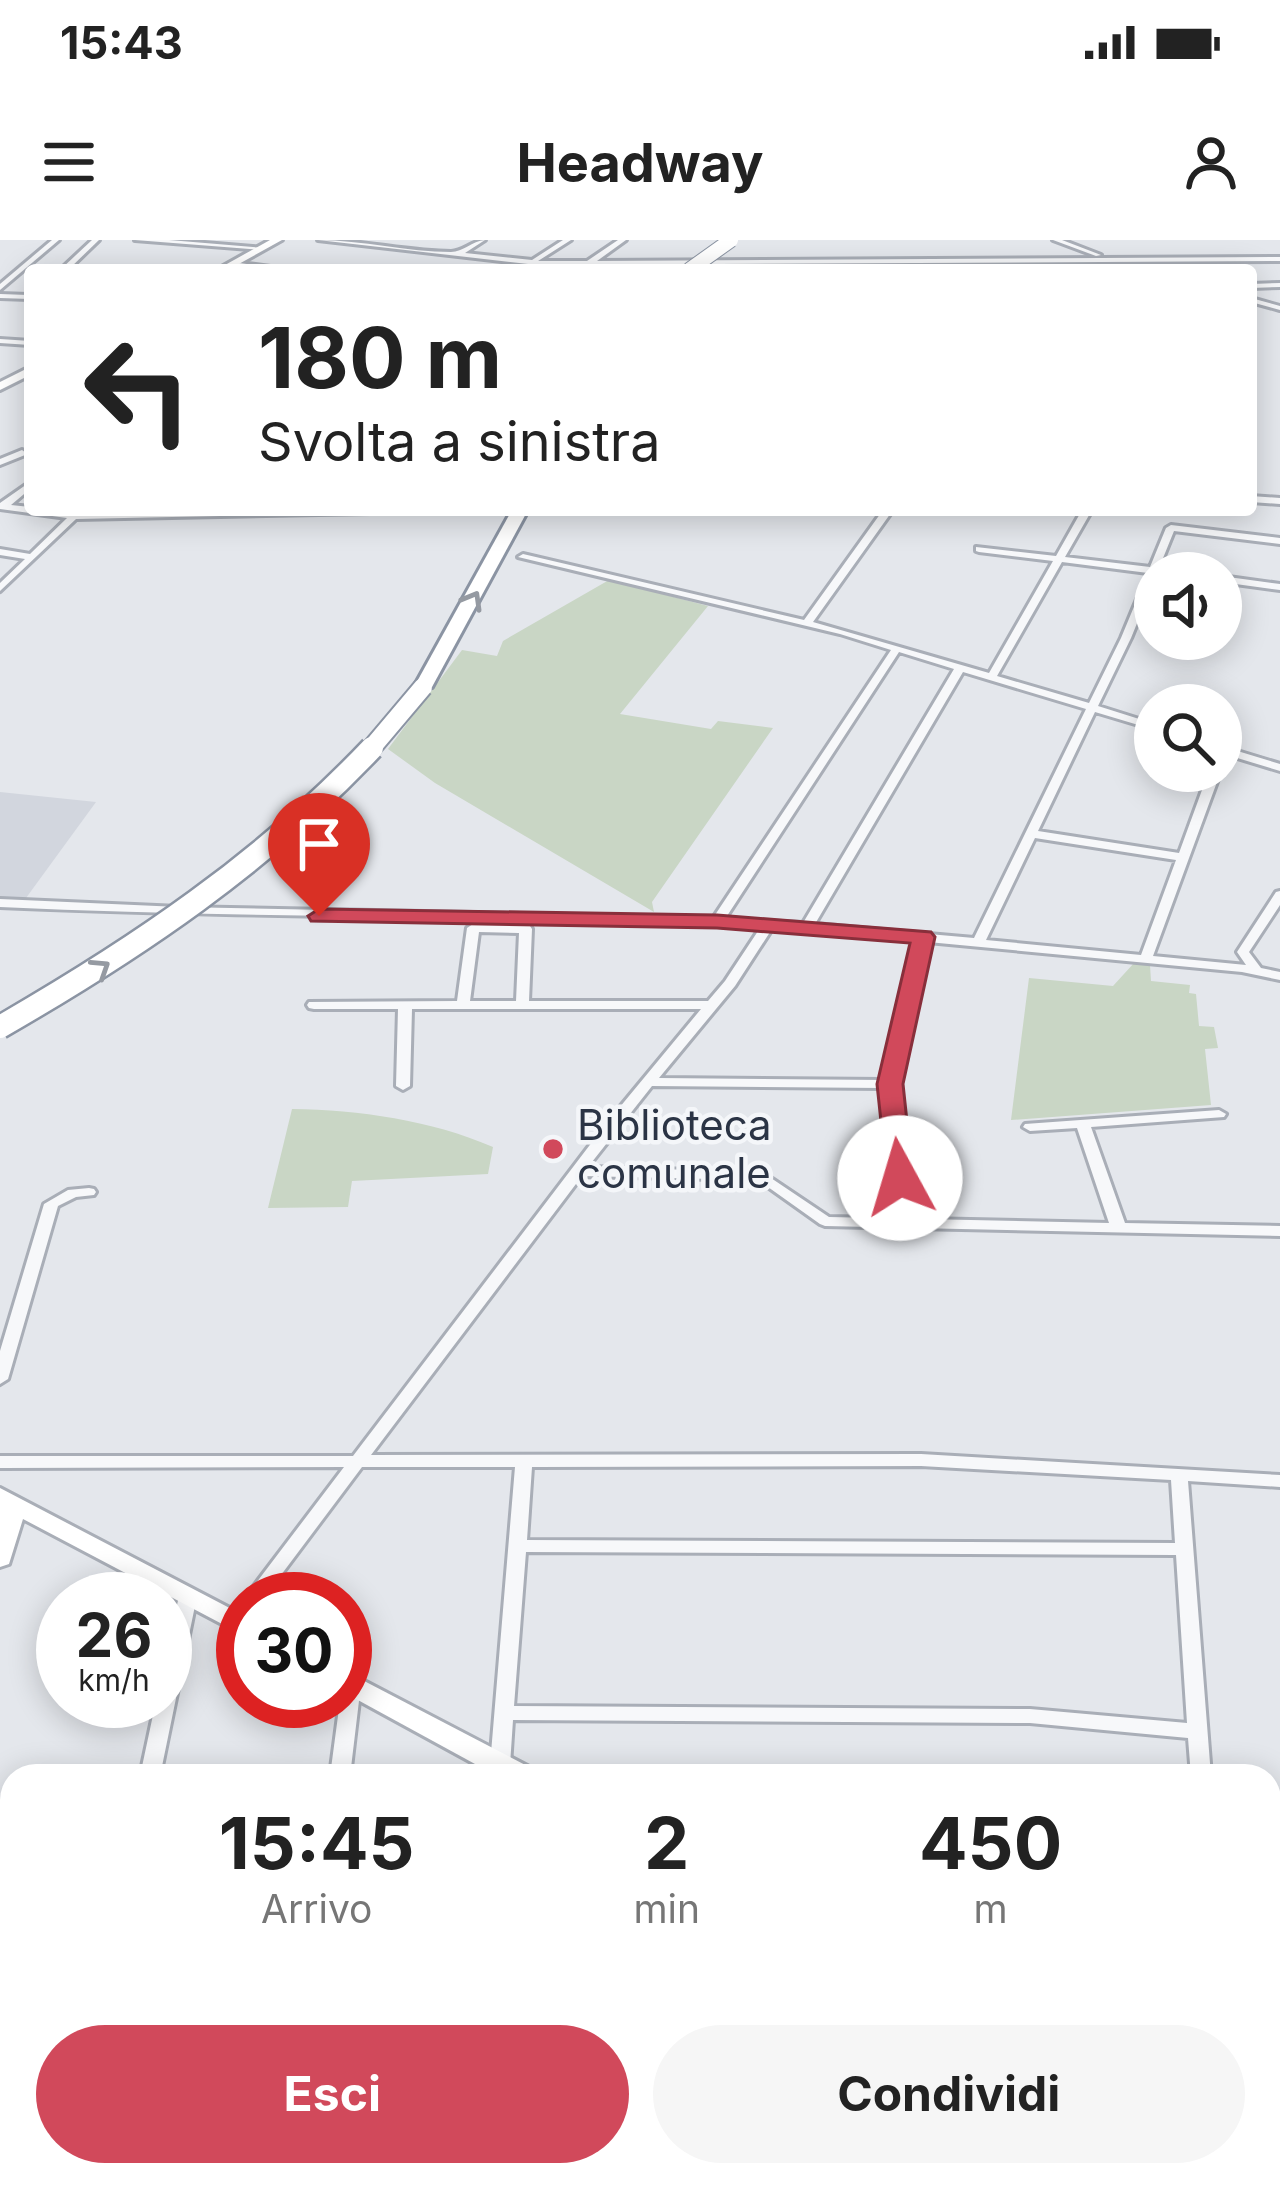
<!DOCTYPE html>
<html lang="it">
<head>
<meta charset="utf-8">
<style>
  body { margin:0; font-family:Inter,sans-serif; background:#f6f6f6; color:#222; height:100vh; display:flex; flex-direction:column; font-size:45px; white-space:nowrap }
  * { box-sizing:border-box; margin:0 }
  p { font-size:39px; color:#767676 }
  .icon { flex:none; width:66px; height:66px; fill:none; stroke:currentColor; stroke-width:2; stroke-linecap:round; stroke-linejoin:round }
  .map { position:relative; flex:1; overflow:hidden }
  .drawer { position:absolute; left:0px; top:1524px; width:1281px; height:423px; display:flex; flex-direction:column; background:#fff; border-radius:36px 36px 0 0; box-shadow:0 6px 30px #0003 }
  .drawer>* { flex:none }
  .hud { position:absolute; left:24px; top:24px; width:1233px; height:252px; border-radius:12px; box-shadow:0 6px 30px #0003; background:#fff; color:#222; overflow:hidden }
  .buttons { position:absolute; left:1134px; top:312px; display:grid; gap:24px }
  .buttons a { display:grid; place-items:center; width:108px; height:108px; border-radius:50%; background:#fff; box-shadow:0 6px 30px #0003; font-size:60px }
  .speed { position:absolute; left:36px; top:1332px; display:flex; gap:24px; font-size:60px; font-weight:700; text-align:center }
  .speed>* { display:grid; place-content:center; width:156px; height:156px; border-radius:50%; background:#fff; box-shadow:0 6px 30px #0003; line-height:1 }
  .speed small { font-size:30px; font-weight:400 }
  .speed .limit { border:18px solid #d22; background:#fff; color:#111 }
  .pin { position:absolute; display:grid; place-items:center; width:102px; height:102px; color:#fff; margin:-123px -51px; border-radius:50% 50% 50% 0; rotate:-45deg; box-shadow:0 0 12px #0007 }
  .pin .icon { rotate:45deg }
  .me { position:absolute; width:132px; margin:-66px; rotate:354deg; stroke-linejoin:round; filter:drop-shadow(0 0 9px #0008) }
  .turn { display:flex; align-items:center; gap:42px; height:252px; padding:0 36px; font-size:54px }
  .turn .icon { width:156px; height:156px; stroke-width:2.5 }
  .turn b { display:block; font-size:84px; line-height:102px }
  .eta { display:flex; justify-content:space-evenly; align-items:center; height:204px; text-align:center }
  .eta b { font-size:72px; font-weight:700; line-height:84px }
  .primary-button { display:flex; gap:24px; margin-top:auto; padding:24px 36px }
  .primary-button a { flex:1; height:138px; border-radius:72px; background:#d1495b; color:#fff; font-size:48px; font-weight:700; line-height:138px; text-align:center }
  .primary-button a+a { background:#f6f6f6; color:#222 }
  .status { display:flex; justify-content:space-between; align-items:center; height:84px; padding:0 60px; background:#fff; direction:ltr }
  .status svg { height:33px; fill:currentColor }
  header { display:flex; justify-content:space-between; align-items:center; height:156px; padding:0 36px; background:#fff; font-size:54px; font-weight:700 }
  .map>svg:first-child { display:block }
</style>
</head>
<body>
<div class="status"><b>15:43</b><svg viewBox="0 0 49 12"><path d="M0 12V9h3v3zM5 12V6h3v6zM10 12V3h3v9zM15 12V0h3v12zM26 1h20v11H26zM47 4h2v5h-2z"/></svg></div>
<header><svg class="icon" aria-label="menu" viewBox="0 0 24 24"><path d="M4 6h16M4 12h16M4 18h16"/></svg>Headway<svg class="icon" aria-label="person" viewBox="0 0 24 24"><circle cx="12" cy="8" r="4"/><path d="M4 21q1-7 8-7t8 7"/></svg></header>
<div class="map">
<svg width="1280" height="1946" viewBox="0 0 1280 1946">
  <rect width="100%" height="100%" fill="#e4e7ec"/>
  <!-- built -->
  <path fill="#d2d6de" d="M0,552L96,562L26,658L0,657Z"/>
  <!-- green -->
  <g fill="#c9d6c5">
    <path d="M609,340L708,366L620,474L711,489L718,481L773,488L652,662L654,672L435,543L388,509L462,410L497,416L503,401Z"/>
    <path d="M1134,723L1150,725L1151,741L1190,745L1189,753L1196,754L1199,786L1214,787L1218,808L1205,809L1211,865L1011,880L1029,738L1113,746Z"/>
    <path d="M292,869C359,870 431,880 493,907L488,934L352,941L348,967L268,968Z"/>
  </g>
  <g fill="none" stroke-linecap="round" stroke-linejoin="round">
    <!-- street casing -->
    <g stroke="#a9aeb7" stroke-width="6">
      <g id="street">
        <path d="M52,0H59L0,50V44Z"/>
        <path d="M92,0H99L68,30H60Z"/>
        <path d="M135,0H169L264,8L261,10Z"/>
        <path d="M318,0C362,0 408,12 451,12C463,12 472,1 485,0L465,13L532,20L563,0H571L538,21H587L618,0H626L597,21L1280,17V21L537,25Z"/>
        <path d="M1053,0H1062L1101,15L1096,16Z"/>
        <path d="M232,22L278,28L282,30L230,25Z"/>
        <path d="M1280,43V47L1251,48V44Z"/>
        <path d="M0,54L28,55L30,59L0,58Z"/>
        <path d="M1251,58L1280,66V70L1251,62Z"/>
        <path d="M0,99L30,101V105L0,103Z"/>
        <path d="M22,210L26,213L25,215L0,225V219Z"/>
        <path d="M30,242V249L11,265L30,267V270L78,273L375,270L370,273L76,279L0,351V343L25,319L0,315V309L30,314L67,278L0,269V263Z"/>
        <path d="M1251,256L1280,258V264L1251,262Z"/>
        <path d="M883,270H893L813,382L989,433L1053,321L979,312L976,311V307L1056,316L1082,270H1092L1065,317L1150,327L1166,288L1171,285L1280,298V304L1174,291L1159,328L1178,333H1155V339L1131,398L1098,466L1155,484V490L1095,472L1038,591L1179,613L1209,531H1221L1153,716L1246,725L1237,712L1276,652L1280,651V665L1249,712L1261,728L1280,732V740L1242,732L928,702L897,844L907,937L905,940L900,941L893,937L883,848L652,846L588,927L762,932L829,977L1109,983L1077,888L1030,891L1023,887L1025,884L1219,870L1226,874L1224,877L1091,887L1125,983L1280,986V996L825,986L820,984L758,940L582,936L371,1215L921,1214L1280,1235V1247L1188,1241L1211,1536H1191L1188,1498L1030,1483L513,1480L510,1525L507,1530L500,1533L493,1530L490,1525L515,1227H362L263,1359H244L344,1227L0,1228V1216H353L605,885L701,769H412L410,846L403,850L396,846L398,769H314L309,768L307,765L309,762L457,761L467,688L473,684L530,686L532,689L529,761H708L725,741L760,688C507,674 253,679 0,667V659L179,667L713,678L891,410L840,394L518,317L523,314L804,380ZM1062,322L1148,333L1121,398L1089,463L997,436ZM899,412L954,429L803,683L725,679ZM963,432L1086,469L974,698L815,684ZM1035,598L1176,620L1141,715L986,700ZM772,689L916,700L884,840L659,838L735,746ZM479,692L519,693L516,761H470ZM921,1226L1171,1240L1175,1303L527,1300L532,1227ZM526,1312L1176,1315L1187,1483L1030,1469L514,1466Z"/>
        <path d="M1221,336L1280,344V350L1221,342Z"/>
        <path d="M1221,506L1280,524V531L1221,513Z"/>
        <path d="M89,948L94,949L96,952L94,955L76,957L58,966L8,1139L0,1144V1111L44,964L68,950Z"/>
        <path d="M188,1349L194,1351L197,1356L160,1536H140L156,1461H165V1420L179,1356L182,1351Z"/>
        <path d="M352,1437L359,1439L361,1444L350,1536H330L340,1461H345V1440Z"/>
        <path d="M41,1935H65L62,1946H38Z"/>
        <path d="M278,1935H302L300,1946H276Z"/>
      </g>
    </g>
    <!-- secondary casing -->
    <g stroke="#a9aeb7" stroke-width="6">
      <g id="secondary">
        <path d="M270,0H282L228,30H216Z"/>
        <path d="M30,127V135L0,150V142Z"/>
        <path d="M0,1248L243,1375V1395L23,1279L9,1324L0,1327Z"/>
        <path d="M345,1431L531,1528L535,1536H497L345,1453Z"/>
        <path d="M1269,1931L1278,1936L1280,1946H1236L1230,1935H1269Z"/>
        <path d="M633,1935H714L708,1946H627Z"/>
        <path d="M876,1935H908L910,1946H878Z"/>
      </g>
    </g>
    <!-- highway casing -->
    <g stroke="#8b94a3" stroke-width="6">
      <path id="highway" d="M512,270H528L432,447L416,451L414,447Z"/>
    </g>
    <!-- street -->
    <use href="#street" fill="#f7f8fa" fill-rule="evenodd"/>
    <!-- secondary -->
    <use href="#secondary" fill="#fff" fill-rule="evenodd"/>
    <!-- highway -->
    <use href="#highway" fill="#fff" fill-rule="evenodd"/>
    <!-- highway-bridge-far2 casing -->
    <g stroke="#8b94a3" stroke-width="16" stroke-linecap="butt">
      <path id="highway-bridge-far2" d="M689,30L731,0"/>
    </g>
    <!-- highway-bridge-far1 casing -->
    <g stroke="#8b94a3" stroke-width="22" stroke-linecap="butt">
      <path id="highway-bridge-far1" d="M369,511L423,447"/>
    </g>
    <!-- highway-bridge casing -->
    <g stroke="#8b94a3" stroke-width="27" stroke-linecap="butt">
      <path id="highway-bridge" d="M0,787C137,708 263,623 372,508"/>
    </g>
    <!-- highway-bridge-far2 -->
    <use href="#highway-bridge-far2" stroke="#fff" stroke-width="14"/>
    <!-- highway-bridge-far1 -->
    <use href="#highway-bridge-far1" stroke="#fff" stroke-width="18"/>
    <!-- highway-bridge -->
    <use href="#highway-bridge" stroke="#fff" stroke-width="22"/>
  </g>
  <!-- one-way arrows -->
  <defs><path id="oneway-chevron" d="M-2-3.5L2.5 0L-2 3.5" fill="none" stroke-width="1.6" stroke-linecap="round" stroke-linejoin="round" transform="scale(3)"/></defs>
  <g stroke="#959aa2">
    <use href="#oneway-chevron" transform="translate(473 360) rotate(-60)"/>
    <use href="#oneway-chevron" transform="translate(101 728) rotate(-33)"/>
  </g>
  <!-- route -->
  <path fill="#d1495b" stroke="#882f3b" stroke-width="3" d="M319,669L717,675L931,692L935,697L903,844L913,938L900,946L887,938L877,844L910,703L717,688L311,681L308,676Z"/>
  <!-- markers -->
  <circle fill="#d1495b" stroke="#f4f6f9" stroke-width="4.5" cx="553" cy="909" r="12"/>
  <g text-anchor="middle" stroke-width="9" stroke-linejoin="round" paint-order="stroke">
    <!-- poi labels -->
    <g font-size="42" fill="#2b3445" stroke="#f4f6f9" text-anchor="start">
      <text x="577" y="900">Biblioteca<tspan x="577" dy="48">comunale</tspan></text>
    </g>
  </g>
</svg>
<div class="buttons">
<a><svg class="icon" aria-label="sound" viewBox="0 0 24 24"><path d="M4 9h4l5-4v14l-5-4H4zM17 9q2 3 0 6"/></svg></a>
<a><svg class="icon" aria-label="search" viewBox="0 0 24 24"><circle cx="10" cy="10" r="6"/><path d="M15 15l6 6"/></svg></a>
</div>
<div class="speed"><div>26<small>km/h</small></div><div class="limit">30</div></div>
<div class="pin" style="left:319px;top:676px;background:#d93025"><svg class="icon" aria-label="arrive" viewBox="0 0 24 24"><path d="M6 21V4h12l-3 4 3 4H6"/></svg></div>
<svg class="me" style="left:900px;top:938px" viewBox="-20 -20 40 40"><circle r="19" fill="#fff"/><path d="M0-13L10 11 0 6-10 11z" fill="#d1495b"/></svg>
<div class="hud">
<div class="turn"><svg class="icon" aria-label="left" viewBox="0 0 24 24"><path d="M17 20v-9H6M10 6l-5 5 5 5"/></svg><div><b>180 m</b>Svolta a sinistra</div></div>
</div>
<section class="drawer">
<div class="eta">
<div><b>15:45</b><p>Arrivo</p></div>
<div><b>2</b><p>min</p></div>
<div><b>450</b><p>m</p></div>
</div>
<div class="primary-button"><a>Esci</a><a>Condividi</a></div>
</section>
</div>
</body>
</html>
